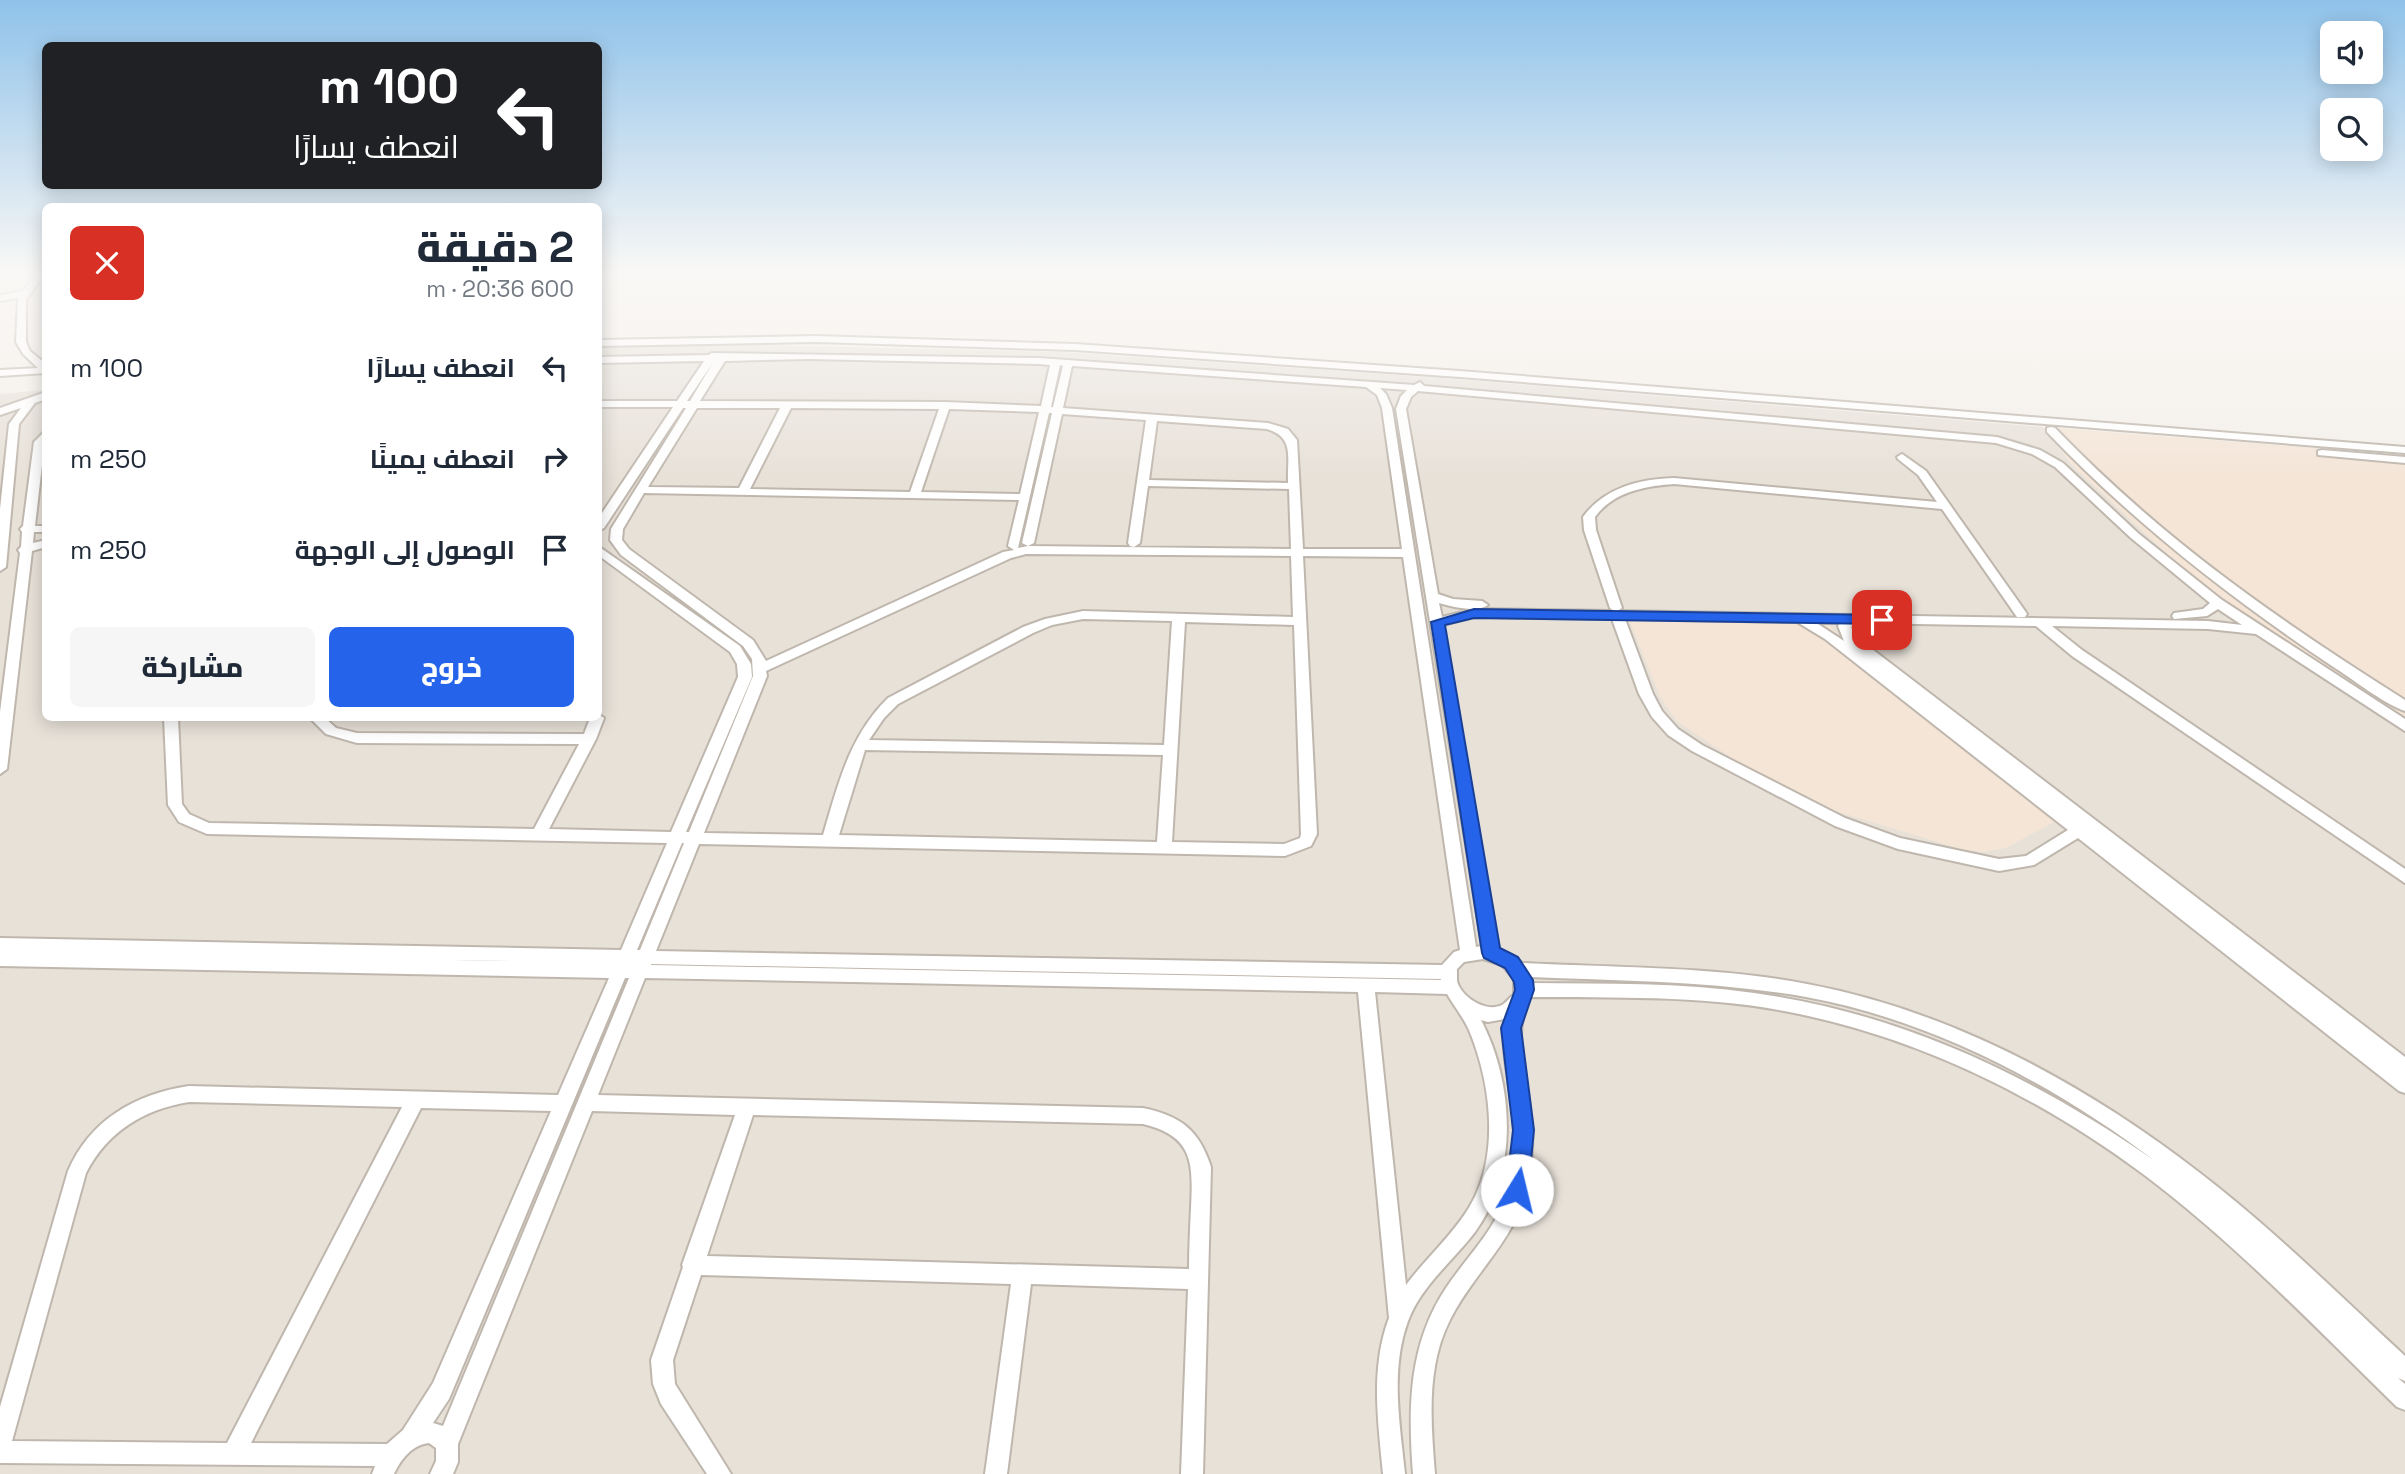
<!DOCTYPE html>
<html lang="ar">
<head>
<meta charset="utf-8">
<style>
  body { margin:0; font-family:"Space Grotesk",Cairo,sans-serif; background:#f6f6f7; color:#1f2937; direction:rtl; height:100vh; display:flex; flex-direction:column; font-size:26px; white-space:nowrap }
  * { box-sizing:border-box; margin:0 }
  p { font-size:23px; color:#747a83 }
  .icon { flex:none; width:38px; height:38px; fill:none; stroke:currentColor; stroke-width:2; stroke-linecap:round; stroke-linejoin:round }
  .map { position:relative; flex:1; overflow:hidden; direction:ltr }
  .drawer { position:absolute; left:42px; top:203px; width:560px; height:518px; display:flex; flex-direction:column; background:#fff; border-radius:10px; box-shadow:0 4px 18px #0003; direction:rtl }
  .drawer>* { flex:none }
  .hud { position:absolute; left:42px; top:42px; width:560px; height:147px; border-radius:10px; box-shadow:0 4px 18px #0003; direction:rtl; background:#202124; color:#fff; overflow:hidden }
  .fabs { position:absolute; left:2320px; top:21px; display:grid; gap:14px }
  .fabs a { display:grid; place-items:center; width:63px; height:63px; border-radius:10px; background:#fff; box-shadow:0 4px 18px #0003; font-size:35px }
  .pin { position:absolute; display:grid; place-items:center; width:60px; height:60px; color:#fff; margin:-30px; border-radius:14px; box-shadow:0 4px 10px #0006 }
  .me { position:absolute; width:77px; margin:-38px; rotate:9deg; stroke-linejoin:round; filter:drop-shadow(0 0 5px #0008) }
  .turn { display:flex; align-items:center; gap:24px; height:147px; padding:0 28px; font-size:32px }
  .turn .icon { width:91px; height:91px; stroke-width:2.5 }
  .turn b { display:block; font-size:49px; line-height:60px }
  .round { display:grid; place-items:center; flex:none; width:74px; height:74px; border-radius:10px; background:#f6f6f7 }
  .headline { display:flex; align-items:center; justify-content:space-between; height:119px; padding:0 28px }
  h1 { font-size:42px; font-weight:800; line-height:52px }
  .button { display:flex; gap:14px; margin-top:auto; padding:14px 28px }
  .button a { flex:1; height:80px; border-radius:10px; background:#2563eb; color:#fff; font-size:28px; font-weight:800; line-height:80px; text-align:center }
  .button a+a { background:#f6f6f7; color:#1f2937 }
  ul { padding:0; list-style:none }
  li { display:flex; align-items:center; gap:21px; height:91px; padding:0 28px }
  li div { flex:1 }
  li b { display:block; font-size:26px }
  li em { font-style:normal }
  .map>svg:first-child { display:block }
</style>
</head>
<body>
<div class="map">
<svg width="2405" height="1474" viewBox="0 0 2405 1474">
  <rect width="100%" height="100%" fill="#f4f0ea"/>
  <!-- residential -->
  <path fill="#e7e1d8" d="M721,344L1062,352L1440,378L2043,427L2074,467L2186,571L2281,641L2405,718V1474H0V394L45,390L46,718H598L599,347Z"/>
  <!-- commercial -->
  <g fill="#f4e5d7">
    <path d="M2043,427L2405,455V718L2281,641L2186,571L2074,467Z"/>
    <path d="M1626,612L1821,615L1841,639L2067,815L2006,848L1984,852L1964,850L1832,810L1739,763L1677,721L1660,697Z"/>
  </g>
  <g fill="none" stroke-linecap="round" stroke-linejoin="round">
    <!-- minor casing -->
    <g stroke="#bfb7ad" stroke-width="4">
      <g id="minor">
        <path d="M36,274H45L26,300V342L30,351L46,364V373L0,376V370L38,368L23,354L16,342L18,298L0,301V295L23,291Z"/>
        <path d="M816,336L1075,344L1460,371L2405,447V453L1460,377L1075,350L816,342L598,346V340Z"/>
        <path d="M712,353L1039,358L1414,385L1420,382L1424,386L1997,437L2040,450L2063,463L2139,534L2222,600L2405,719V731L2256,634L2208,629L2052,626L2082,650L2405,869V883L2072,656L2036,626L1857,623L1851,627L1855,636L2405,1057V1093L2399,1091L2078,838L2034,865L1999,871L1898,849L1835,826L1692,751L1668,735L1652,717L1639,694L1612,619L1474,617L1443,625L1499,949L1514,956L1522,963C1617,968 1713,966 1807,984C1951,1011 2085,1084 2200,1173C2272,1228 2338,1294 2405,1356V1381L2398,1378L2405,1384V1410L2397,1407C2315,1327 2235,1243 2143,1174C2036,1095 1916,1036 1784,1011C1701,995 1615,998 1530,997C1511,1035 1527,1076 1531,1116C1534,1138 1532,1159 1529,1180C1519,1238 1473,1272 1449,1322C1426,1368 1431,1424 1435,1474H1413C1408,1409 1408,1345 1446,1288C1468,1255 1497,1229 1508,1189C1515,1160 1516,1129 1511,1099C1507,1072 1501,1046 1505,1019L1488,1022L1481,1020C1514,1084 1519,1172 1475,1232C1453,1261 1421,1286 1408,1321C1390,1370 1400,1424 1405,1474H1383C1378,1422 1370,1368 1389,1318L1358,992L645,978L598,1095L1143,1108C1181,1116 1199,1130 1211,1167L1203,1474H1181L1188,1289L1031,1284L1007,1474H985L1011,1284L701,1275L673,1360L675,1384L731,1474H707L661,1404L653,1384L651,1360L683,1267L682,1265L735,1115L592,1111L458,1444V1462L453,1474H430L436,1461V1448L429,1443C412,1445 401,1459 394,1474H372L375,1466L0,1463V1407L68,1171C90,1120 135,1094 189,1086L558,1095L609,978L0,966V952L615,963L0,952V938L621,950L667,843L207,834L179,822L168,805L164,718H178L182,804L189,814L209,823L534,829L579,744L357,743L326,734L310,718H325L336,728L357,733L584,734L590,718H598V714L604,718L596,739L549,829L671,832L738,677L737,664L730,652L598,555V546L740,646L751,664L752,677L686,832H689L753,676L752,659L743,646L621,555L610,540L611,529L686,408H683L604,528L598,531V519L673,407H598V401H677L704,361L598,363V357L708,355ZM809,359L1039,364L1050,365L1041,406L945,402L700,401L725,361ZM714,361L690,401H687ZM1060,365L1063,366L1053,407H1051ZM1072,366L1366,387L1377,395L1382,408L1402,549H1303L1297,440L1288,429L1268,423L1063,408ZM1380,388L1407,390L1401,396L1396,409L1482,946L1476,947L1392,408L1386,394ZM1418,391L1996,443L2032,454L2055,467L2131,538L2210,603L2203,609L2174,613L2172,616L2174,619L2207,616L2218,609L2242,625L2208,621L1617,611L1622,608L1596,530L1595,517C1613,492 1645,486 1674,484L1942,509L2017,617H2025L2027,614L2025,611L1926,471L1902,454L1897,457L1898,459L1918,475L1937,502L1674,478C1639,479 1604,488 1583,517L1584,530L1610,608L1614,611L1474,609L1442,617L1439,603C1453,607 1477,613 1488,605L1482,601L1453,599L1438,594L1406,409L1411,397ZM697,408H780L739,488L648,487ZM791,408L939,409L910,492L750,489ZM949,409L1039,412L1020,494L921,492ZM1049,413H1052L1022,543L1028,546L1018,548ZM1062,414L1146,420L1128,543L1130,546L1134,547L1140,543L1148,486L1289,489L1291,549L1028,546L1034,543ZM1157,421L1267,429C1295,438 1287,457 1288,483L1149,480ZM644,493L1019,500L1008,546L1014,550L1003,552L766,661L753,640L629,549L622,540L623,529ZM1026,554L1291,556L1293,617L1083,611L1045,619L1023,627L888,698C849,736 838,785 823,835L704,833L767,676L766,671L1011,558ZM1303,556L1403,557L1460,950L1454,952L1442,965L656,951L699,844L1285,856L1311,846L1317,834ZM1083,619L1172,621L1164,745L869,740L884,718L898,704L1033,633L1052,625ZM1625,619L1797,622L1825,639L2068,830L2026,856L1999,859L1900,838L1845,818L1702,745L1678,729L1662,711L1653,694ZM1185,622L1294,625L1301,834L1300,838L1284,844L1172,842ZM1815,622L1840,623L1838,626L1844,641ZM865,750L1163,755L1157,842L839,835ZM682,843H684L640,950H637ZM1483,959L1502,965L1514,979V994C1510,997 1506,1003 1502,1005C1486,1013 1461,997 1457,981C1457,977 1457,973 1457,969L1464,962ZM651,964L1441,979V980L651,965ZM1530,977C1622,981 1715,981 1806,997C1932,1020 2053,1084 2155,1161C2033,1076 1901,1013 1754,993C1680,982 1605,984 1531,983ZM625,978H629L443,1426L433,1423L449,1399ZM1375,992L1447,994C1454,1006 1463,1017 1469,1030C1491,1083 1500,1155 1470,1206C1453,1235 1426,1258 1406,1285ZM189,1102L402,1107L227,1443L12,1441L86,1173C107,1132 144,1109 189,1102ZM421,1108L551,1111L433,1383L403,1430L387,1444L251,1443ZM753,1115L1143,1124C1194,1136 1193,1164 1191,1208C1190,1228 1189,1249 1189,1269L707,1256Z"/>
        <path d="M46,392V399L35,403L19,424L6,567L0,571V509L9,424L21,408L0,415V408Z"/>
        <path d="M2051,427L2055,428C2162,539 2275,618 2405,700V711C2384,704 2351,678 2332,666C2229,597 2133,522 2047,432V428Z"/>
        <path d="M46,430L35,526H46V532H34L33,543L46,540V547L32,551L7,769L0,774V712L20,553L18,550L21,547L22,532L20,529L23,526L34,442Z"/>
        <path d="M2322,450L2405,457V463L2318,455V451Z"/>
      </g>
    </g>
    <!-- minor -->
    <use href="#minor" fill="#fff" fill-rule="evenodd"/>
  </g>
  <!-- sky -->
  <linearGradient id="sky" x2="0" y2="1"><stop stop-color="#8fc2ea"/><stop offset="0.57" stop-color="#faf8f6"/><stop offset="1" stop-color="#faf8f6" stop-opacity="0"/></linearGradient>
  <rect width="2405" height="481" fill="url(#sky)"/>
  <!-- route -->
  <path fill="#2563eb" stroke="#184099" stroke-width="2" d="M1474,609L1882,615L1889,620L1882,624L1474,618L1445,625L1500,948L1518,957L1533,980L1534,990L1521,1028L1534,1130L1528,1190L1525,1198L1517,1200L1510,1198L1506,1190L1513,1130L1501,1028L1515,990L1514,982L1505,968L1484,958L1482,953L1431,622Z"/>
</svg>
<div class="fabs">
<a><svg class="icon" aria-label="sound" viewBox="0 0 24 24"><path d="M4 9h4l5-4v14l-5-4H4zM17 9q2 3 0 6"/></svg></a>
<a><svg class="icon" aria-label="search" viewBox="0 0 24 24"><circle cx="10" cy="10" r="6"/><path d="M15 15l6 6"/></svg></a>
</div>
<div class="pin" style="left:1882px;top:620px;background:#d93025"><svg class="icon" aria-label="arrive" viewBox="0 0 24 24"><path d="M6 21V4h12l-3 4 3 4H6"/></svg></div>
<svg class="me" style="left:1517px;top:1190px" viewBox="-20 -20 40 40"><circle r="19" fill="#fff"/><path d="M0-13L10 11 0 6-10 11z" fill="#2563eb"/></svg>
<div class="hud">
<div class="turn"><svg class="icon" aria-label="left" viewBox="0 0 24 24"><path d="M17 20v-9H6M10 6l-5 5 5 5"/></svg><div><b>100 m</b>انعطف يسارًا</div></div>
</div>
<section class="drawer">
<div class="headline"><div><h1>2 دقيقة</h1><p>600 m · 20:36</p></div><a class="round" style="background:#d93025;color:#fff"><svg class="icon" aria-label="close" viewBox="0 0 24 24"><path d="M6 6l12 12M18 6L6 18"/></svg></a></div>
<ul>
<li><svg class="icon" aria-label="left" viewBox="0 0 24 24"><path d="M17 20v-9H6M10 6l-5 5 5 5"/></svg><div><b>انعطف يسارًا</b></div><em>100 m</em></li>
<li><svg class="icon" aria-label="right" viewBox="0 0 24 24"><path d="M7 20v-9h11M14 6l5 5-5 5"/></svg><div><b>انعطف يمينًا</b></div><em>250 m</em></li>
<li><svg class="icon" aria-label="arrive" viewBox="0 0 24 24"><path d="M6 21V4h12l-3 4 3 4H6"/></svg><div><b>الوصول إلى الوجهة</b></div><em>250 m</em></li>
</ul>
<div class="button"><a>خروج</a><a>مشاركة</a></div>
</section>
</div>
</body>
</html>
